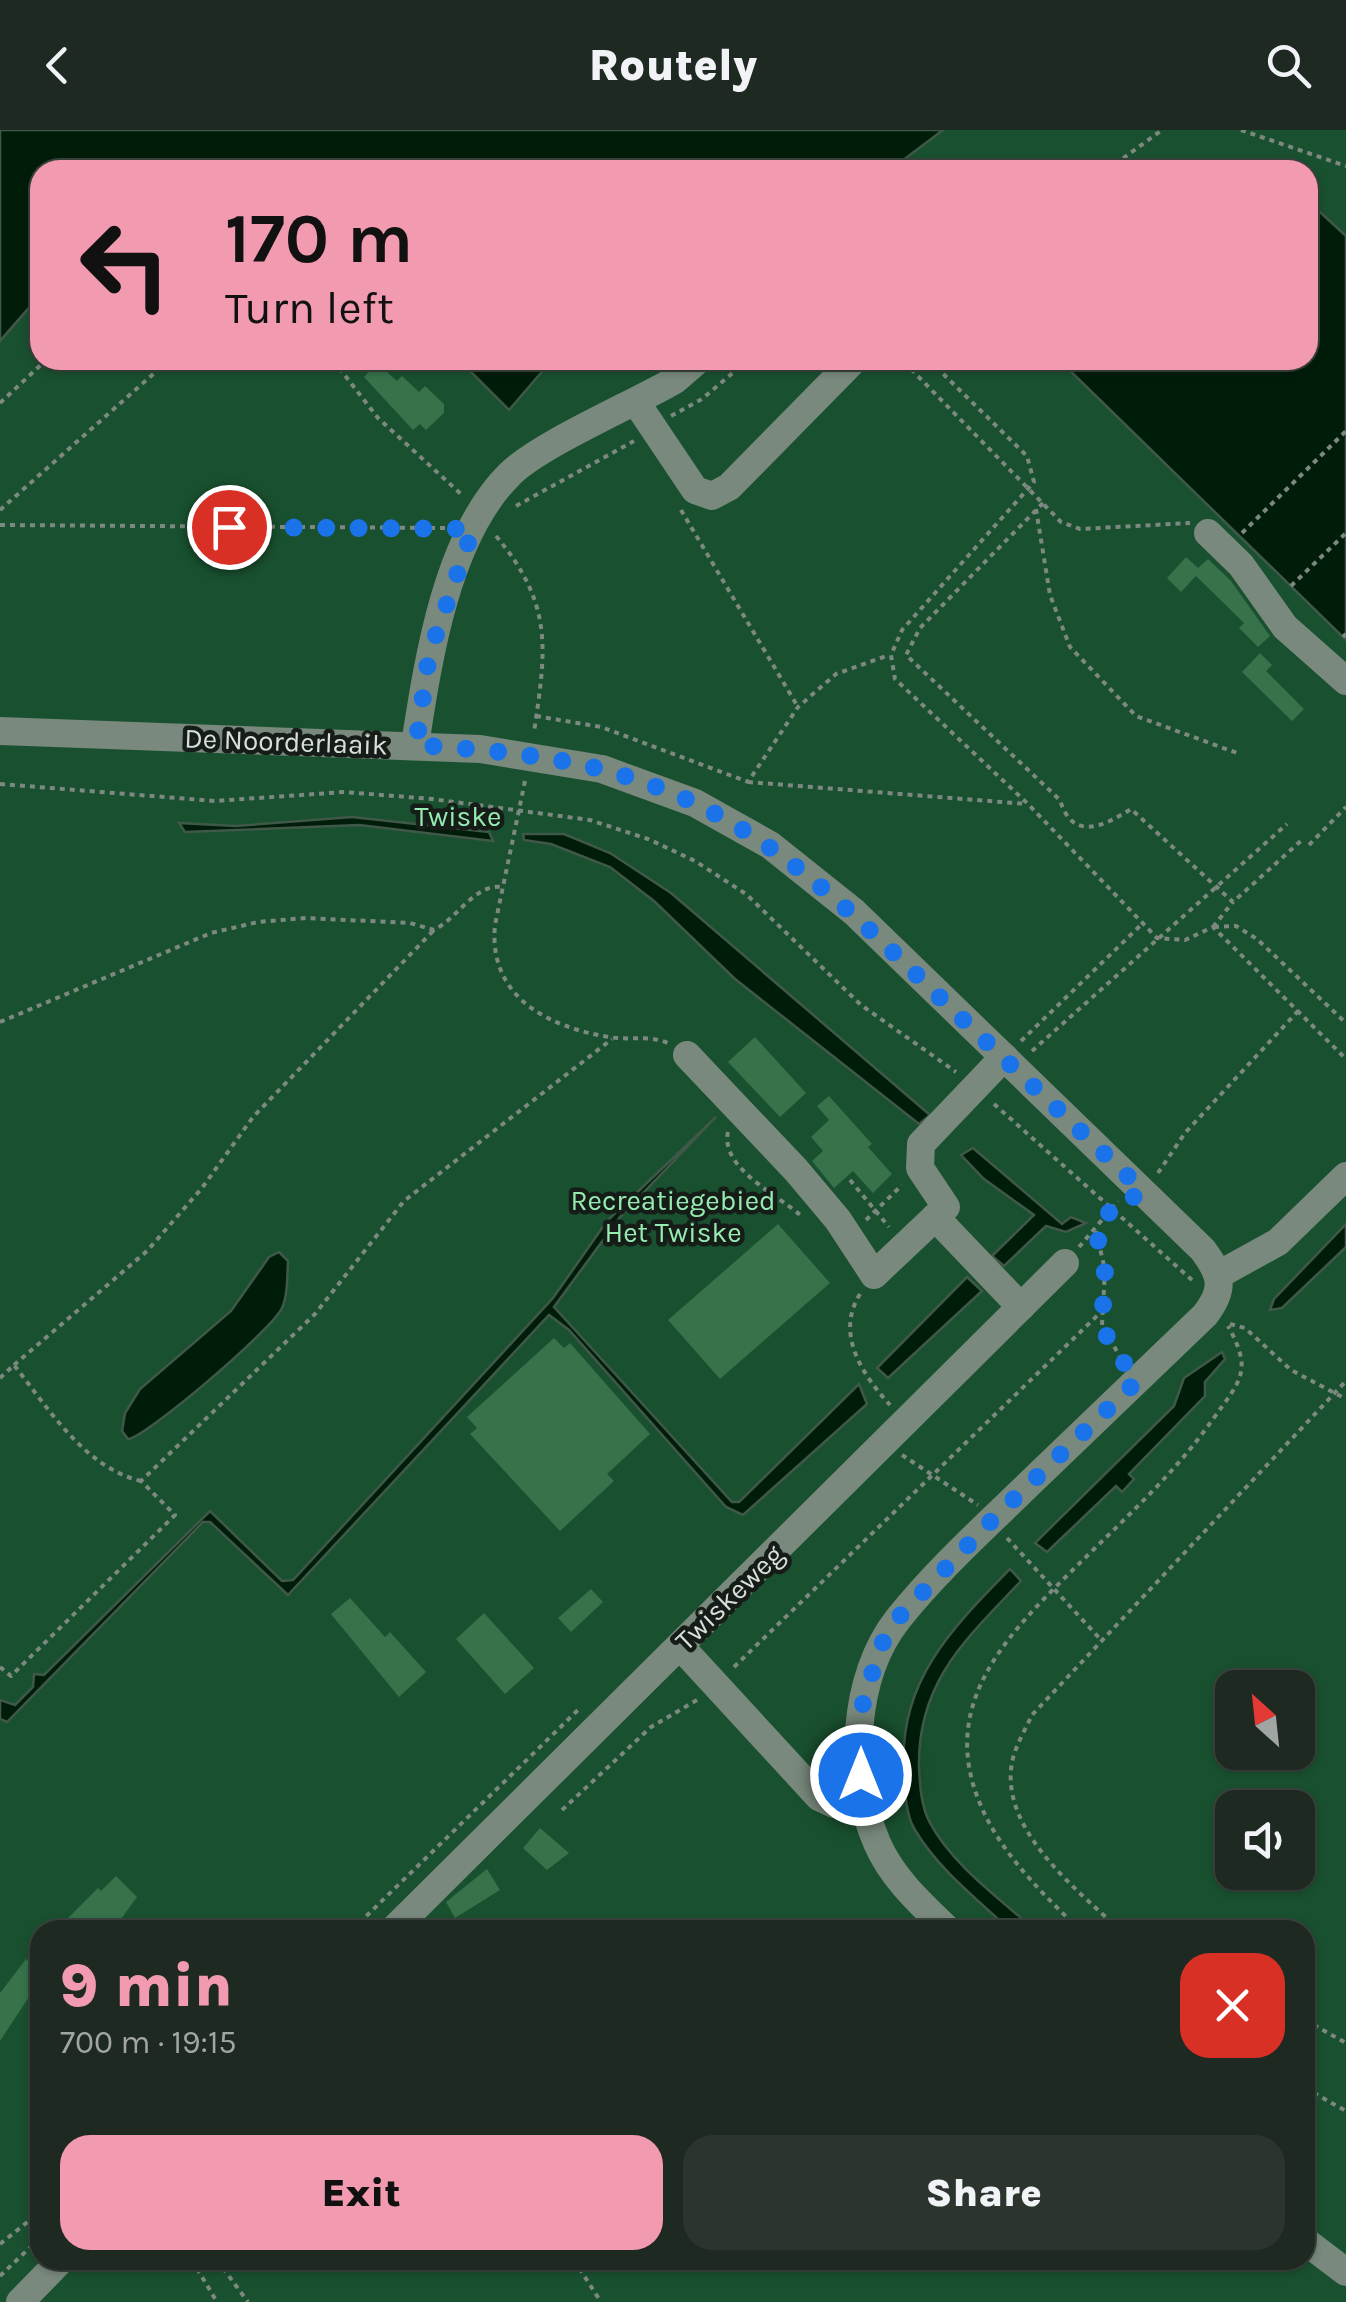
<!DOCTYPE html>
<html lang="en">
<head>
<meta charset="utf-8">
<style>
  body { margin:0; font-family:Karla,sans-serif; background:#2b352e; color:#f1f3f6; height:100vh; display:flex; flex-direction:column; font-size:38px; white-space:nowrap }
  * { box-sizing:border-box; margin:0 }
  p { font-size:32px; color:#a1a6a5 }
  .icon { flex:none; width:55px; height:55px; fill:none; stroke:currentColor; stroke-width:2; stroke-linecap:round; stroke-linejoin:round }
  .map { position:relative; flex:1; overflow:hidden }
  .details { position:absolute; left:30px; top:1790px; width:1285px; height:350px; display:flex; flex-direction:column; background:#1e2921; border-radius:30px; box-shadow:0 2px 8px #0004,0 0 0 2px #3c453f }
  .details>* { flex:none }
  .top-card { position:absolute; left:30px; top:30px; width:1288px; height:210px; border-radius:30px; box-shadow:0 2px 8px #0004,0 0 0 2px #3c453f; background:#f29ab0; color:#111; overflow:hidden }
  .needle { width:65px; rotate:333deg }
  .buttons { position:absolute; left:1215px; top:1540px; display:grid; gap:20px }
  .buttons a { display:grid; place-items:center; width:100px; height:100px; border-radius:20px; background:#1e2921; box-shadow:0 2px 8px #0004,0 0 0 2px #3c453f; font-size:50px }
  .pin { position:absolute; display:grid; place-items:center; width:85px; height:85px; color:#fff; margin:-42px; border:5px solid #fff; border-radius:50%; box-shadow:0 2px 10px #0007 }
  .me { position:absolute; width:110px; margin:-55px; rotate:0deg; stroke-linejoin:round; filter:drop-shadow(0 0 8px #0008) }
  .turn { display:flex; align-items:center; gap:35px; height:210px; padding:0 30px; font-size:45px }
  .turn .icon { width:130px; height:130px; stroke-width:2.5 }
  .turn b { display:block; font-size:70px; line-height:85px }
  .round { display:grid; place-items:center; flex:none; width:105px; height:105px; border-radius:30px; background:#2b352e }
  .overview { display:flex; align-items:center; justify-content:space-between; height:170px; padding:0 30px }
  h1 { font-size:60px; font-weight:800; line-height:75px; color:#f29ab0 }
  .cta { display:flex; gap:20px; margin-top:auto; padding:20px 30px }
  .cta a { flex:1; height:115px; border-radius:30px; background:#f29ab0; color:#111; font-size:40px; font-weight:800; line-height:115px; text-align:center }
  .cta a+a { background:#2b352e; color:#f1f3f6 }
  header { display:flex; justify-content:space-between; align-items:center; height:130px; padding:0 30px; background:#1e2921; font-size:45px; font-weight:800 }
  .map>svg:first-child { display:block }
</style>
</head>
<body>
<header><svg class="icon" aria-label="back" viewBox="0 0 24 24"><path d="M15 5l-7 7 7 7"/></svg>Routely<svg class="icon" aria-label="search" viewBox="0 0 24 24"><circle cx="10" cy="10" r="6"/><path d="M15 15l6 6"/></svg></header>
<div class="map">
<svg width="1346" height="2172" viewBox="0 0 1346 2172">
  <rect width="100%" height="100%" fill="#28372c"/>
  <!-- green -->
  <path fill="#19502f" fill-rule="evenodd" d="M0,0H1346V2172H0ZM40,40H1308V230H40ZM1232,1558H1298V1622H1232ZM1232,1678H1298V1742H1232ZM40,1800H1305V2130H40Z"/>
  <!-- water -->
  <g fill="#001d0a" stroke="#405848" stroke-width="2.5">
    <path d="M0,0H943L890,40H803L793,32L772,40H40V165L0,211Z"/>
    <path d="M1308,77L1320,82L1346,106V510L1059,230H1308Z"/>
    <path d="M459,230H552L509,280Z"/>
    <path d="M352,687L489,702L493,711L359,695L185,702L179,693L236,696Z"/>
    <path d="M523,704H564L610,723L671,763L930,985L919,994L735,849L654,771L610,737L551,714L524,710Z"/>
    <path d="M716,987L620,1087L554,1177L732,1372H739L859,1254L867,1274L743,1385L726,1377L569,1200L549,1185L288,1465L210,1392H203L7,1592L0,1589V1570L15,1575L33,1557L34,1544L44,1545L210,1381L282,1451L293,1450L553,1168L607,1091Z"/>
    <path d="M973,1018L1062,1094L1071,1087L1086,1093L1066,1102L1046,1096L1004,1136L992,1126L1034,1085L984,1049L961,1025Z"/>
    <path d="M1346,1094V1117L1282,1178L1270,1180L1274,1169Z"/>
    <path d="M279,1122L288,1131C287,1147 288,1164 282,1178C272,1200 145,1308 128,1309L122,1301L125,1283L140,1259L231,1181L269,1127Z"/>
    <path d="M967,1147L982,1161L888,1248L877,1238Z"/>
    <path d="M1222,1222L1225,1229L1205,1252V1266L1129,1344L1134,1349L1122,1362L1116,1356L1047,1422L1035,1413L1174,1276L1184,1248Z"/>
    <path d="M1010,1439L1021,1451C966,1509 917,1552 919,1638C920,1655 921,1675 929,1691C951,1734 1000,1769 1035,1800H1010C978,1770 938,1739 915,1700C905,1684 905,1659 904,1640C898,1552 952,1498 1010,1439Z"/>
  </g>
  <!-- building -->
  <g fill="#37724b">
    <path d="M377,233L397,251L402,246L419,262L425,256L444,274V283L426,300L420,294L413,300L364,247Z"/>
    <path d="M1186,427L1198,438L1208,429L1231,451L1270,506L1258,517L1239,498L1244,493L1196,446L1181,462L1167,448Z"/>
    <path d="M1260,523L1272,535L1266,541L1304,579L1292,591L1242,542Z"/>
    <path d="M755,907L806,963L780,987L728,932Z"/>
    <path d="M829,966L872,1014L868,1017L892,1044L873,1063L853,1041L834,1058L812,1031L823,1021L811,1007L829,990L817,976Z"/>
    <path d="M778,1094L830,1153L720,1249L668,1190Z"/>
    <path d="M554,1208L564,1218L570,1213L650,1304L607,1344L614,1351L560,1401L470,1304L477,1298L467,1287Z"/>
    <path d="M591,1459L603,1472L571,1502L558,1488Z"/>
    <path d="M350,1468L385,1507L390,1502L426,1542L399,1567L331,1484Z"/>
    <path d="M484,1483L534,1538L505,1564L456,1509Z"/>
    <path d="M540,1698L569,1723L547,1740L523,1718Z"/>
    <path d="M487,1739L500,1760L455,1788L446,1772Z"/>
    <path d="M116,1746L137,1767L113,1800H56L98,1758L101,1761Z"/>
    <path d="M26,1829L40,1840V1850L0,1911V1863Z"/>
  </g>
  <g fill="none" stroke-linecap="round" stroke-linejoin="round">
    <!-- path -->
    <g stroke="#7d8980" stroke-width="4" stroke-dasharray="5 5" stroke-linecap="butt">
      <path d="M1241,0L1346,36"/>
      <path d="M1107,40L1162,0"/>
      <path d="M333,230L378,288L462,365"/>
      <path d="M929,230L1027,326L1034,352L902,500L891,525L895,549L1028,674L1157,808L1185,810L1213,797L1346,929"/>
      <path d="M904,232L1061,392L1080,399L1190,393"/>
      <path d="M426,238L429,230"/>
      <path d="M0,273L46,230"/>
      <path d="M671,286L702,269L748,230"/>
      <path d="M1043,373L920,498L906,525L1060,670C1072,711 1103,697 1131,679L1233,772L1303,709"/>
      <path d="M516,376L634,311"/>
      <path d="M1036,379L1050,465L1070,517L1136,586L1237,623"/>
      <path d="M0,380L169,230"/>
      <path d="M681,380L798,577"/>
      <path d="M0,395L445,398"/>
      <path d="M1242,403L1346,301"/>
      <path d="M496,406C554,475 546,520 534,602"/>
      <path d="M1291,456L1346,403"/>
      <path d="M1343,507L1346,504"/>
      <path d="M536,586L601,597L748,652L798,577L836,544L889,525"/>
      <path d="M525,651L495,795C488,867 548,897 609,907C631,911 649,904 670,914"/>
      <path d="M748,652L1027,674"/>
      <path d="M0,654L215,671L344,662L432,669L590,690L648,709L695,731L746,764L861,875L956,942"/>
      <path d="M1309,715L1346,677"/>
      <path d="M1213,797L1232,773"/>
      <path d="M1214,797L1236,796L1257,809L1346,893"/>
      <path d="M0,892L211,803L258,792L306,788L410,793L434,800C458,788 475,753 503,757"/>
      <path d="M1021,911L1143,793"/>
      <path d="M1032,921L1287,694"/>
      <path d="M994,974L1192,1150"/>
      <path d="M728,1002C720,1038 778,1065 800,1085"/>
      <path d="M1158,1043L1185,1003L1299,880"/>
      <path d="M850,1050L889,1097"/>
      <path d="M866,1090L902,1055"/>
      <path d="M1096,1101L1105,1140L1102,1195L1124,1234"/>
      <path d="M1079,1117L1118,1071"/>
      <path d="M860,1164C835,1204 862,1244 890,1275"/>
      <path d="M1230,1194L1245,1198L1291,1240L1346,1269"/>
      <path d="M14,1235L147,1121L202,1058L253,987L434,800"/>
      <path d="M0,1248L14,1235C48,1278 85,1338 141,1351"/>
      <path d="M902,1325L978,1375"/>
      <path d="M1007,1408L1102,1511"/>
      <path d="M0,1537L11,1546L175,1385L141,1351L315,1184L404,1071L612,909"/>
      <path d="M734,1537L1102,1181"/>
      <path d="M562,1680L651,1597L697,1570"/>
      <path d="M352,1800L578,1580"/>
      <path d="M1080,1800C1049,1770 1018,1740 995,1703C921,1580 1009,1503 1090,1423C1133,1381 1178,1339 1213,1289C1241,1250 1253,1241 1228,1196"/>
      <path d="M1120,1800C1076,1759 996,1697 1013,1628C1017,1613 1026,1598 1032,1585L1346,1251"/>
      <path d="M1305,1890L1346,1913"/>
      <path d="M1305,1958L1346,1981"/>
      <path d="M0,2114L40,2082"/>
      <path d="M192,2130L217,2172"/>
      <path d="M217,2130L248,2172"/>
      <path d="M574,2130L601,2172"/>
      <path d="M0,2146L40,2108"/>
    </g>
    <!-- minor -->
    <g stroke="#79897d" stroke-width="28">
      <path d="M636,272L695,360L712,366L729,357L854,230"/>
      <path d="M1208,403L1241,435L1285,497L1346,551"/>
      <path d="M0,601L480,619L602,639L695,673L770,715L854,782L1203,1120C1222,1146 1225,1159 1205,1185C1147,1241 1089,1297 1030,1353C986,1396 937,1440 898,1489C852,1547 848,1646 877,1713C892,1748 921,1774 948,1800"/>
      <path d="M415,615C428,531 446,408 509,345C538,315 634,274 675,250L698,230"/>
      <path d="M687,925L796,1040L838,1090L874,1145L946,1077L920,1038L921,1014L1004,927"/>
      <path d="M935,1087L1021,1177"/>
      <path d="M1220,1144L1278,1112L1346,1046"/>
      <path d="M680,1516L819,1667L834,1674L865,1677"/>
      <path d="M393,1800L1065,1133"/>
      <path d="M1305,2111L1346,2142"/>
      <path d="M20,2172L61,2130"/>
    </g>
  </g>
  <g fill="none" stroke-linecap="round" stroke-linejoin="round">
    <!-- route -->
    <path stroke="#1a73e8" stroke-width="18" stroke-dasharray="0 32.4" d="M229,397L473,399L429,525L416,615C491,620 568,626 640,651C771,695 859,790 956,883C1018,942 1081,1001 1143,1061L1127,1071L1118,1070L1096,1101L1105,1140L1102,1195L1112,1218L1138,1250L992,1390L898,1488L883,1512L863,1570L861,1645"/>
  </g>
  <g text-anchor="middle" stroke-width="9" stroke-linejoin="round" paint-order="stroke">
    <!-- street labels -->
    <g font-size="28" fill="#d7e0d9" stroke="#161c18">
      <text transform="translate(286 611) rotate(2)" y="10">De Noorderlaaik</text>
      <text transform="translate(729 1467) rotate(-44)" y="10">Twiskeweg</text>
    </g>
    <!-- park labels -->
    <g font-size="28" fill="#95ebb0" stroke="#161c18">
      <text x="458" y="696">Twiske</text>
      <text x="673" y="1080">Recreatiegebied<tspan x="673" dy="32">Het Twiske</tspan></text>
    </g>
  </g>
</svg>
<div class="buttons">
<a><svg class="needle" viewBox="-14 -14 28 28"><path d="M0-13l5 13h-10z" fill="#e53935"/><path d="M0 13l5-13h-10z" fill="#a1a6a5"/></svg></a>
<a><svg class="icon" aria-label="sound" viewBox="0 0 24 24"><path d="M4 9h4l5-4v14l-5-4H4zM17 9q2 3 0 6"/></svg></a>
</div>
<div class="pin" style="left:229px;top:397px;background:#d93025"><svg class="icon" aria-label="arrive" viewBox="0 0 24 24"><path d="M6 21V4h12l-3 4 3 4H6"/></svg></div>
<svg class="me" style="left:861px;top:1645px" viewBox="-20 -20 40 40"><circle r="17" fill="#1a73e8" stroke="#fff" stroke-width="3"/><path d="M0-11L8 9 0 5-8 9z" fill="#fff"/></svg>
<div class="top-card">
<div class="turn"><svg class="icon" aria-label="left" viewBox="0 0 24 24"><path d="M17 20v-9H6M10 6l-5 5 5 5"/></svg><div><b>170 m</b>Turn left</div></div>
</div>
<section class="details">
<div class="overview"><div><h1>9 min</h1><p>700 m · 19:15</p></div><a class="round" style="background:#d93025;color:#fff"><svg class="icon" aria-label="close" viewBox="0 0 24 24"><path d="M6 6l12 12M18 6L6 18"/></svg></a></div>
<div class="cta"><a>Exit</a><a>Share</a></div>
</section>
</div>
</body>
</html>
